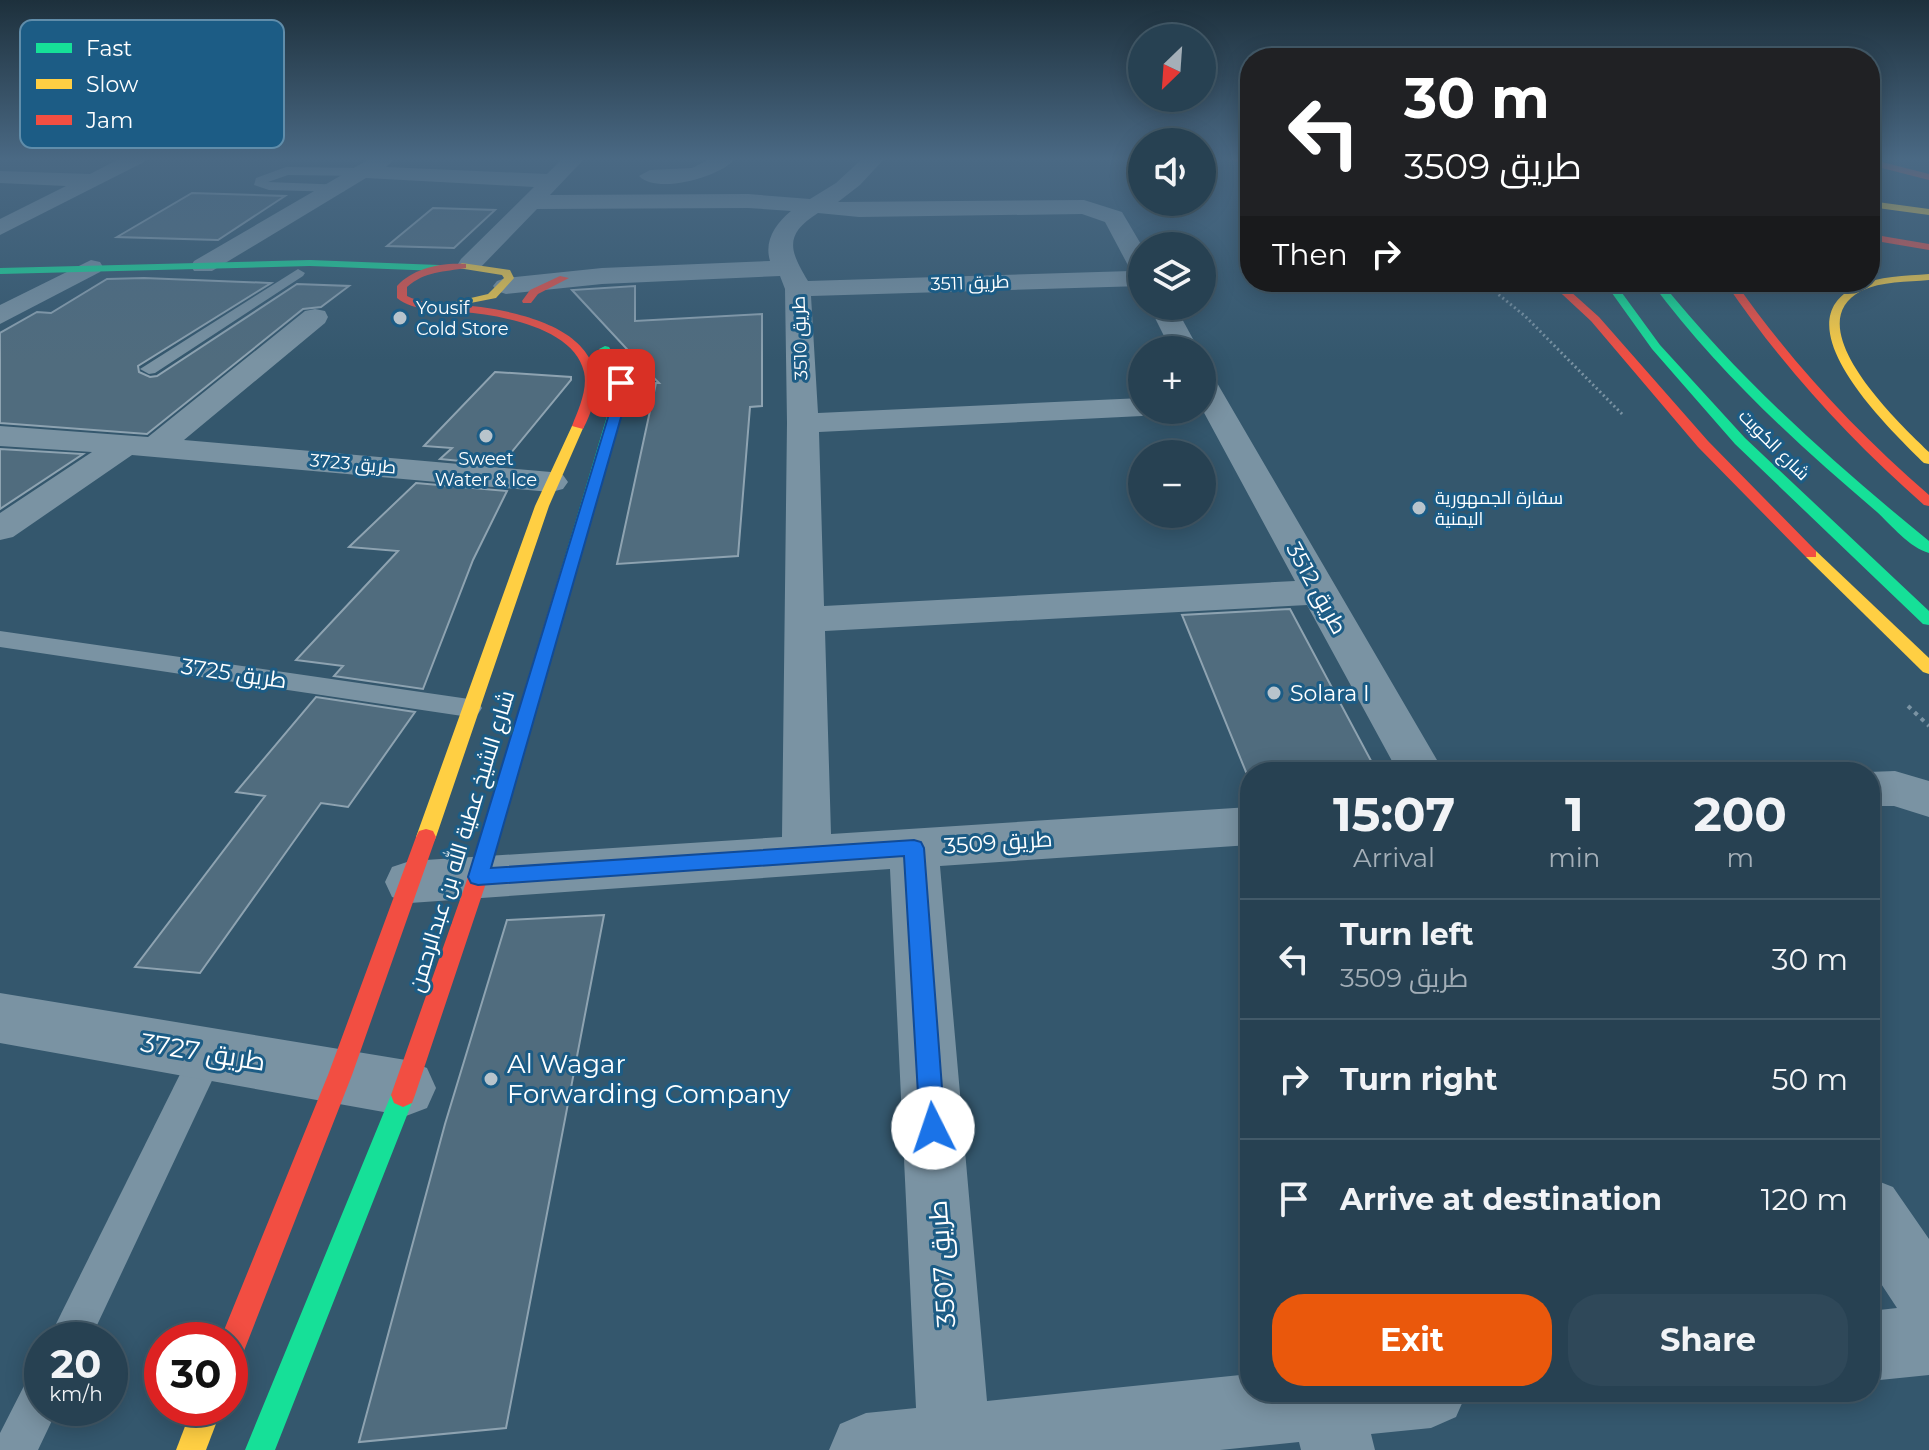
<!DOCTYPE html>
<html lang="en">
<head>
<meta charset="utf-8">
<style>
  body { margin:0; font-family:Montserrat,Cairo,sans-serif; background:#2f4859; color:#f1f3f6; height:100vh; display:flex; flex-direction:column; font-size:30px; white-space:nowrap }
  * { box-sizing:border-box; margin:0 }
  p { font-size:26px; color:#a4afb8 }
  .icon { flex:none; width:44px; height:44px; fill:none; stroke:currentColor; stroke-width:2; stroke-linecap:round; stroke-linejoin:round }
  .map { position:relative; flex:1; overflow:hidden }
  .drawer { position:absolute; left:1240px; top:762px; width:640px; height:640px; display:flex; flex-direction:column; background:#274152; border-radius:32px; box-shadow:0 4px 20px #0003,0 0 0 2px #435a69 }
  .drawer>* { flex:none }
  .top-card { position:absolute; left:1240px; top:48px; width:640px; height:244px; border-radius:32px; box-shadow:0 4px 20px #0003,0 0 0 2px #435a69; background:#202124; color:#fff; overflow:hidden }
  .needle { width:52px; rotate:205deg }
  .controls { position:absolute; left:1128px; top:24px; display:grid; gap:16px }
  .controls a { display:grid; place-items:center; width:88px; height:88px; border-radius:50%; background:#274152; box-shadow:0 4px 20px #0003,0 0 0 2px #435a69; font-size:40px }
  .speed { position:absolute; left:24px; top:1322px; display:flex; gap:16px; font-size:40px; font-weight:700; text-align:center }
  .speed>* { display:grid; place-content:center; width:104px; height:104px; border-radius:50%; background:#274152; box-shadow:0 4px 20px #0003,0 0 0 2px #435a69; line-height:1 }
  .speed small { font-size:20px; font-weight:400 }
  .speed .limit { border:12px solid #d22; background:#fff; color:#111 }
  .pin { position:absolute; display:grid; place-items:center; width:68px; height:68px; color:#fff; margin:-34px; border-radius:16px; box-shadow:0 4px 12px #0006 }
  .me { position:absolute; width:88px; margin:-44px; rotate:356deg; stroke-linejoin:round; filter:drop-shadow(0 0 6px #0008) }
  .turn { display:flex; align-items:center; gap:28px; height:168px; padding:0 32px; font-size:36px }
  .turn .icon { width:104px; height:104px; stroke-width:2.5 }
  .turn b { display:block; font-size:56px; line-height:68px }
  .then { display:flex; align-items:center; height:76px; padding:0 32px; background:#0003; gap:16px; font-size:30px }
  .eta { display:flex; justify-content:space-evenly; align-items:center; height:136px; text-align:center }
  .eta b { font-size:48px; font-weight:700; line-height:56px }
  .action { display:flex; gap:16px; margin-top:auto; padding:16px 32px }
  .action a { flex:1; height:92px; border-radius:32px; background:#ea580c; color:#fff; font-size:32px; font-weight:700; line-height:92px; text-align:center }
  .action a+a { background:#2f4859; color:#f1f3f6 }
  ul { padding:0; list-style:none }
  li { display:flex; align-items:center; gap:24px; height:120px; padding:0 32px; border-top:2px solid #435a69 }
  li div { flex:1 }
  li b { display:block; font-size:30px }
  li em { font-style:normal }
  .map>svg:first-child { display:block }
</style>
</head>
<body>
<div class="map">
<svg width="1929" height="1450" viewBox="0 0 1929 1450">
  <rect width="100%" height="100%" fill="#34576d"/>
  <!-- building -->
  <g fill="#506c7e" stroke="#8ea3b1" stroke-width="2">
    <path d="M192,193L285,196L218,240L117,237Z"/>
    <path d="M433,208L495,210L454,248L387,246Z"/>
    <path d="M144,278L271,283L138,366L139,372L150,377L157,376L297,284L349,286L321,307L303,309L147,434L0,423V333L37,312L51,313L107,279Z"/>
    <path d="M635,286V321L762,314V406L750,407L738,556L617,564L656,383H659L649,373L651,359L637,360L572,290Z"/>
    <path d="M495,372L571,377V380L501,465L440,459L452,448L424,446Z"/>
    <path d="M0,449L83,454L0,509Z"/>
    <path d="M416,483L507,491L473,560L423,689L334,676L343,666L296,660L398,551L349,547Z"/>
    <path d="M1290,609L1377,772H1246L1182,615Z"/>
    <path d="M316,697L415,712L348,807L321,803L200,973L135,967L265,796L236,792Z"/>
    <path d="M604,915L506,1428L359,1442L445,1124L507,920Z"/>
  </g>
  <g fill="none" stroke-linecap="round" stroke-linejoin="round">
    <!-- path-far1 -->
    <path stroke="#7a93a3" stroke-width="3" stroke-dasharray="2 3" stroke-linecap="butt" d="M1483,282L1525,316L1624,416"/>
    <!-- path -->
    <path stroke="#7a93a3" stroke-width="4" stroke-dasharray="4 5" stroke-linecap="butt" d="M1908,706L1929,726"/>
    <!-- lane -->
    <g fill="#7a93a3" fill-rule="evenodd">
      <path d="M286,167L365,168L371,172L365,176L288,175L268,182L345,185V191L340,192L269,190L254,185L256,178Z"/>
      <path d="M298,269L305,273L303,276L155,373L149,374L140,369Z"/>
      <path d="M0,631L469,699L478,702L482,708L478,714L469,717L0,647Z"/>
      <path d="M208,1037L220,1042L225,1053L90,1340H48L196,1042Z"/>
      <path d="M42,1374V1408H58L38,1450H0V1433L27,1380Z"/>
    </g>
    <!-- street -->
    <g fill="#7a93a3" fill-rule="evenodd">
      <path d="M121,158H147L144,162L0,235V219L66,186L0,183V171L90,174Z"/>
      <path d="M371,158H396L386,167L547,174L563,158H585L550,195L748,194L810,199L836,183L863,158H885L860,185L838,202L1084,200L1122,212L1142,246V286L811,296L818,413L1142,398V410H1155L1142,416L819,432L824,606L1295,581L1202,409V373L1213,376L1444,772H1398L1307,605L825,631L831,834L1250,807V845L940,866L987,1401L1250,1374V1392H1467L1456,1417L1431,1428L1371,1434L1375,1450H1301L1299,1442L1220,1450H829L840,1424L866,1413L916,1408L890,869L410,903L392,897L385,882L392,867L410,861L782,837L787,423L785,289L780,276L602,284L506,294L497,291L493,286L497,281L506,278L602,268L770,261C764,241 775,224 791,211L748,208L537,209L479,269H461L458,264L461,259L534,187L366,178L212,271H194L191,266L194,261ZM818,213L859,217L1082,214L1105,222L1131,271L808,281C790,251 783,235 818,213Z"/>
      <path d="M712,158H736C721,177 657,195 639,176L650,170L692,168Z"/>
      <path d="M91,260L100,262L103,267L100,272L0,324V305Z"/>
      <path d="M1149,306H1175L1199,350H1171Z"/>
      <path d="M315,309L325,311L328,317L325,323L184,440L551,472L563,475L568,482L563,489L551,492L132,455L13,537L0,540V513L92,452L0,446V426L148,437L305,311Z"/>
      <path d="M1895,771L1929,781V817L1894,806H1870L1868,772Z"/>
      <path d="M0,993L406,1060L427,1068L436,1088L427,1108L406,1116L0,1043Z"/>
      <path d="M1870,1178L1893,1187L1929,1239V1375L1870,1381V1311L1897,1308L1870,1267Z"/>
    </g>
    <!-- fast -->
    <g fill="#16e098" fill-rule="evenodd">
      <path d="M310,260L439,265L444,268L439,271L310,266L0,274V268Z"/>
      <path d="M1604,282H1614L1660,345L1745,438L1929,611V625L1923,624L1735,444L1652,349Z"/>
      <path d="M1651,282H1661C1740,380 1832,462 1929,541V553C1910,548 1891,525 1877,512C1795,442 1715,369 1651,282Z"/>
      <path d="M605,346L609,347L624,372L625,396L576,573L568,578L560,573L613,396L612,372L599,349Z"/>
      <path d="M403,1083L412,1087L415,1095L275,1450H245L391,1095L394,1087Z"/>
    </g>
    <!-- slow -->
    <g fill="#ffcf43" fill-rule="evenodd">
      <path d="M1870,201L1929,209V215L1870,207Z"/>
      <path d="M462,263L510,270L514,278L496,298L445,308V304L488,294L504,278L502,275L458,268L457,266Z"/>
      <path d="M1929,274V280C1907,282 1882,281 1861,291C1795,326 1901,425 1929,452V464L1924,463C1892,431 1777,323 1857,286C1879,276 1905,276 1929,274Z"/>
      <path d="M578,422L584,426L549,506L436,837L433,843L426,845L419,843L416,837L535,506L572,426Z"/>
      <path d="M1811,549L1816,551L1929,658V674L1923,672L1806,557V551Z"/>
      <path d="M192,1408H222L206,1450H176Z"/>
    </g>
    <!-- jam -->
    <g fill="#f24e42" fill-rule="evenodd">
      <path d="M1229,158L1250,159V165L1230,160Z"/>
      <path d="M1870,159L1929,174V180L1870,165Z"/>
      <path d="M1870,234L1929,244V250L1870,240Z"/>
      <path d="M466,264V268C444,272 425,271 407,287V296C430,307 457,304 481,307C550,317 627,345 583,429L572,426C578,410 588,390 584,372C575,328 500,315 463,312C441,310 414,312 397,298V286C413,268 442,262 466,264Z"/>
      <path d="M560,276L569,278L538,294L531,303H523L522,301L530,290Z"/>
      <path d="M1549,282H1560L1599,317L1708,441L1816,551V557H1806L1698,447L1591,321Z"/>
      <path d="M1725,282H1735C1791,362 1855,431 1929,495V506L1924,505C1848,438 1782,366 1725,282Z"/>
      <path d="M568,568L576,573L488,877L415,1095L412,1103L403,1107L394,1103L391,1095L468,877L560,573Z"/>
      <path d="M426,829L433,831L436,837L352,1075L240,1361L230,1365V1340H220L328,1075L416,837L419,831Z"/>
    </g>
  </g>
  <!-- sky -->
  <linearGradient id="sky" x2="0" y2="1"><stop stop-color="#1d303c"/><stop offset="0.44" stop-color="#4a6984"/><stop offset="1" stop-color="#4a6984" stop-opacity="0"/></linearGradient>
  <rect width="1929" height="361" fill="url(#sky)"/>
  <!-- route -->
  <path fill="#1a73e8" stroke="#114b97" stroke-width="2" d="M621,380L628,383L622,414L491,868L914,840L921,842L924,848L945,1128L942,1137L933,1141L924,1137L920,1128L904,856L478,885L471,883L468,877L609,414L615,383Z"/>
  <!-- markers -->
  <g fill="#b8c4cc" stroke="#1c5c85" stroke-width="3">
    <circle cx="400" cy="318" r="8"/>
    <circle cx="486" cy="436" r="8"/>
    <circle cx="1419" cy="508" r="8"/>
    <circle cx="1274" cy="693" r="8"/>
    <circle cx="491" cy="1079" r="8"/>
  </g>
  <g text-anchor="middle" stroke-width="6" stroke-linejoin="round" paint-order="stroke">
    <!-- far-street labels -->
    <g font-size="18" fill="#fff" stroke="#1c5c85">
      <text transform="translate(970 283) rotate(-2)" y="6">طريق 3511</text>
      <text transform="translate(800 338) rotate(-92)" y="6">طريق 3510</text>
      <text transform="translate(1774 445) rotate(45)" y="6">شارع الكويت</text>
      <text transform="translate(353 464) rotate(5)" y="6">طريق 3723</text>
    </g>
    <!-- far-poi labels -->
    <g font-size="18" fill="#fff" stroke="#1c5c85" text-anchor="start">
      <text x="416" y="314">Yousif<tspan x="416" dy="21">Cold Store</tspan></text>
      <text x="486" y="465" text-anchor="middle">Sweet<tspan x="486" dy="21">Water &amp; Ice</tspan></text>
      <text x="1435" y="504">سفارة الجمهورية<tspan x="1435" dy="21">اليمنية</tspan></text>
    </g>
    <!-- street labels -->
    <g font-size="22" fill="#fff" stroke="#1c5c85">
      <text transform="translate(1317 588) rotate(61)" y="8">طريق 3512</text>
      <text transform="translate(234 673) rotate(8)" y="8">طريق 3725</text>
      <text transform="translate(461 841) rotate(-73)" y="8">شارع الشيخ عطية الله بن عبدالرحمن</text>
      <text transform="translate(998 842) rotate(-4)" y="8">طريق 3509</text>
    </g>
    <!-- poi labels -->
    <g font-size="22" fill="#fff" stroke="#1c5c85" text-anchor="start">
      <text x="1290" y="701">Solara I</text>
    </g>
    <!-- near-street labels -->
    <g font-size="26" fill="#fff" stroke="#1c5c85">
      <text transform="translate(203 1052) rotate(9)" y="9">طريق 3727</text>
      <text transform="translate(942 1264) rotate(-94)" y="9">طريق 3507</text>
    </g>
    <!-- near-poi labels -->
    <g font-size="26" fill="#fff" stroke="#1c5c85" text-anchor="start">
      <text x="507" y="1073">Al Wagar<tspan x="507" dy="30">Forwarding Company</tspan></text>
    </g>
  </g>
  <!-- legend -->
  <rect x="20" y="20" width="264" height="128" rx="12" fill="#1c5c85" stroke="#608daa" stroke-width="2"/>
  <rect x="36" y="43" width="36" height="10" fill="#16e098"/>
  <rect x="36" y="79" width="36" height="10" fill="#ffcf43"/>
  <rect x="36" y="115" width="36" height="10" fill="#f24e42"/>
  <g font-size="22" fill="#fff">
    <text x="86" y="56">Fast</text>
    <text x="86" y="92">Slow</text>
    <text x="86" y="128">Jam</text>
  </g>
</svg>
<div class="controls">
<a><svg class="needle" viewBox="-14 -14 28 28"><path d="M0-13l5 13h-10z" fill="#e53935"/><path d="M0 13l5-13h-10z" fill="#a4afb8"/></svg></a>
<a><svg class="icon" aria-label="sound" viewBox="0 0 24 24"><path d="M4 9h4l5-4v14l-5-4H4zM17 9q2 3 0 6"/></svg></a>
<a><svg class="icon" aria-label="layers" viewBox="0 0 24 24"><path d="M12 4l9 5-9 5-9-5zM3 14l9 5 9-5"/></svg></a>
<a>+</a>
<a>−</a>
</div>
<div class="speed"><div>20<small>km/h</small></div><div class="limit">30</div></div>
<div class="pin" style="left:621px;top:383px;background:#d93025"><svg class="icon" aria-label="arrive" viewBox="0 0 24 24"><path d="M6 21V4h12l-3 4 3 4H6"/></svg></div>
<svg class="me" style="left:933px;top:1128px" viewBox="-20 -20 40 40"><circle r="19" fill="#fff"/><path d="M0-13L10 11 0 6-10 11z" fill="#1a73e8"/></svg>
<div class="top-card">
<div class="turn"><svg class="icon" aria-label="left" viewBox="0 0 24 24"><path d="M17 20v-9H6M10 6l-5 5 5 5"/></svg><div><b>30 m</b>طريق 3509</div></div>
<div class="then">Then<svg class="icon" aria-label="right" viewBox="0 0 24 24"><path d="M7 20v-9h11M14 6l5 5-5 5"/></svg></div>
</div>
<section class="drawer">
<div class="eta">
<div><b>15:07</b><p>Arrival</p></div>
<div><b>1</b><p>min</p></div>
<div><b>200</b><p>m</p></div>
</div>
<ul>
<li><svg class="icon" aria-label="left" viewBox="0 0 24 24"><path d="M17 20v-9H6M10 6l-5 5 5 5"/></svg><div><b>Turn left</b><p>طريق 3509</p></div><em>30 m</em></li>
<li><svg class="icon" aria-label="right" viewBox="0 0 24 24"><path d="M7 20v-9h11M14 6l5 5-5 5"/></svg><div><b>Turn right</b></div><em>50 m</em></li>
<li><svg class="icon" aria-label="arrive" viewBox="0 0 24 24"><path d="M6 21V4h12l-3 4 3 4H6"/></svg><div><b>Arrive at destination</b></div><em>120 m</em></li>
</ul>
<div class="action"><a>Exit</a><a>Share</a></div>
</section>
</div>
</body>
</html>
